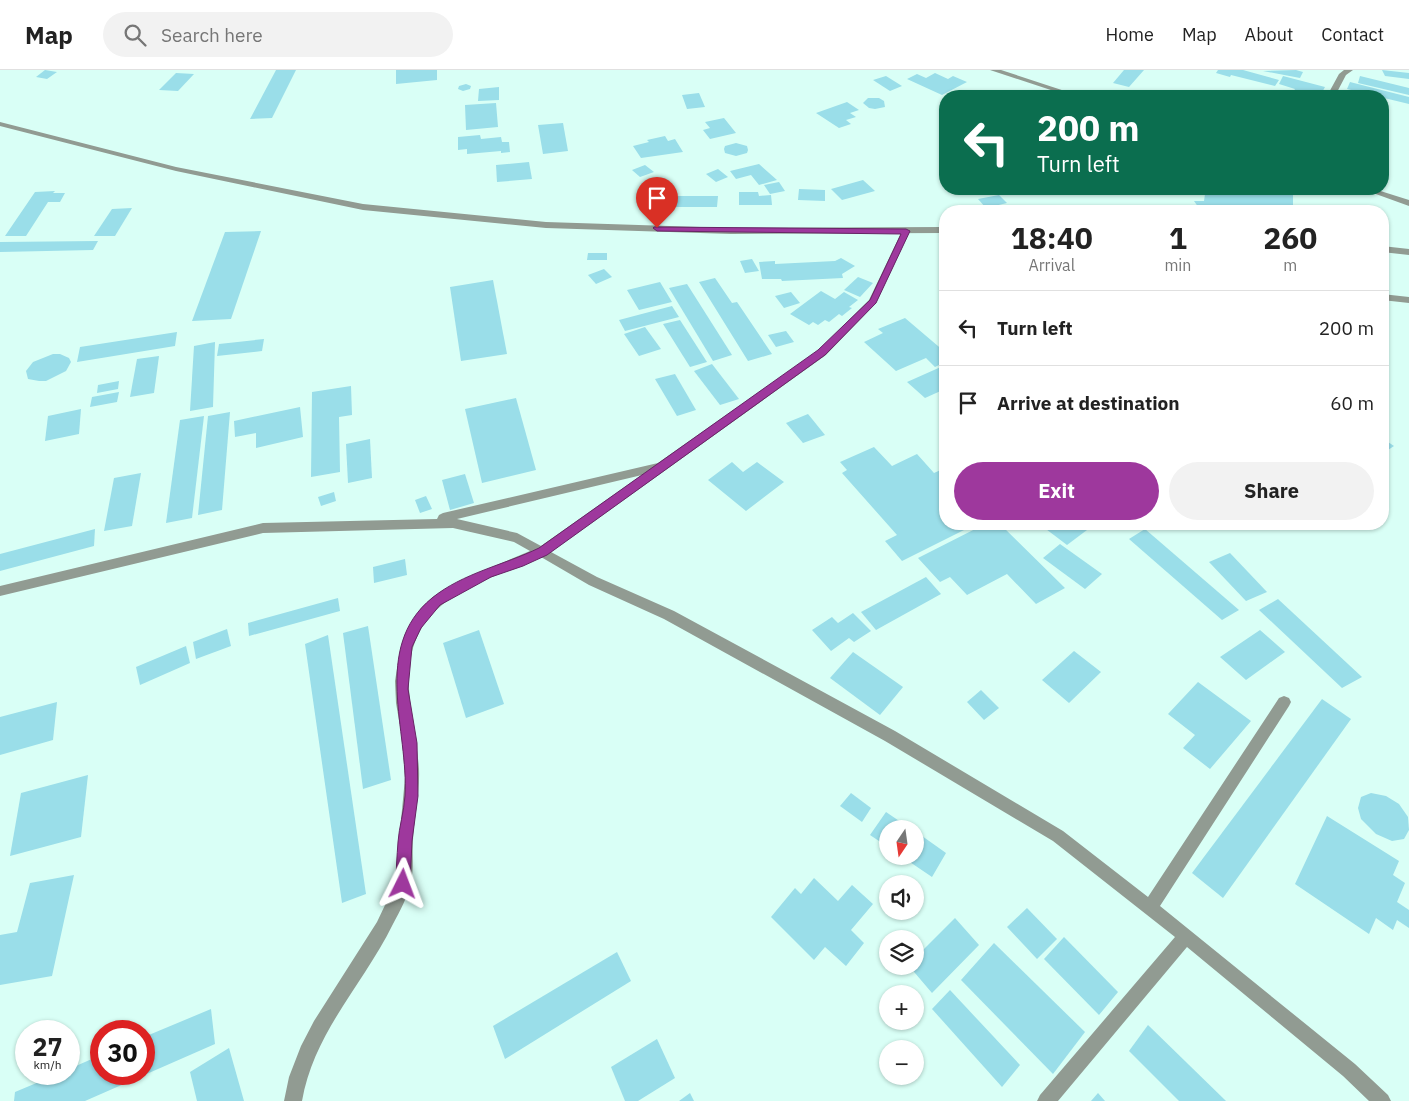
<!DOCTYPE html>
<html lang="en">
<head>
<meta charset="utf-8">
<style>
  body { margin:0; font-family:"IBM Plex Sans",sans-serif; background:#f2f2f2; color:#222; height:100vh; display:flex; flex-direction:column; font-size:19px; white-space:nowrap }
  * { box-sizing:border-box; margin:0 }
  p { font-size:16px; color:#767676 }
  .icon { flex:none; width:28px; height:28px; fill:none; stroke:currentColor; stroke-width:2; stroke-linecap:round; stroke-linejoin:round }
  .map { position:relative; flex:1; overflow:hidden }
  .panel { position:absolute; left:939px; top:135px; width:450px; height:325px; display:flex; flex-direction:column; background:#fff; border-radius:20px; box-shadow:0 1px 4px #0004 }
  .panel>* { flex:none }
  .hud { position:absolute; left:939px; top:20px; width:450px; height:105px; border-radius:20px; box-shadow:0 1px 4px #0004; background:#0b6e4f; color:#fff; overflow:hidden }
  .needle { width:32px; rotate:193deg }
  .controls { position:absolute; left:879px; top:750px; display:grid; gap:10px }
  .controls a { display:grid; place-items:center; width:45px; height:45px; border-radius:50%; background:#fff; box-shadow:0 1px 4px #0004; font-size:25px }
  .speed { position:absolute; left:15px; top:950px; display:flex; gap:10px; font-size:25px; font-weight:700; text-align:center }
  .speed>* { display:grid; place-content:center; width:65px; height:65px; border-radius:50%; background:#fff; box-shadow:0 1px 4px #0004; line-height:1 }
  .speed small { font-size:12px; font-weight:400 }
  .speed .limit { border:8px solid #d22; background:#fff; color:#111 }
  .pin { position:absolute; display:grid; place-items:center; width:42px; height:42px; color:#fff; margin:-51px -21px; border-radius:50% 50% 50% 0; rotate:-45deg; box-shadow:0 0 5px #0007 }
  .pin .icon { rotate:45deg }
  .me { position:absolute; width:55px; margin:-28px; rotate:3deg; stroke-linejoin:round; filter:drop-shadow(0 0 4px #0008) }
  .turn { display:flex; align-items:center; gap:18px; height:105px; padding:0 15px; font-size:22px }
  .turn .icon { width:65px; height:65px; stroke-width:2.5 }
  .turn b { display:block; font-size:35px; line-height:42px }
  .eta { display:flex; justify-content:space-evenly; align-items:center; height:85px; text-align:center }
  .eta b { font-size:30px; font-weight:800; line-height:35px }
  .action { display:flex; gap:10px; margin-top:auto; padding:10px 15px }
  .action a { flex:1; height:58px; border-radius:30px; background:#9e389d; color:#fff; font-size:20px; font-weight:800; line-height:58px; text-align:center }
  .action a+a { background:#f2f2f2; color:#222 }
  ul { padding:0; list-style:none }
  li { display:flex; align-items:center; gap:15px; height:75px; padding:0 15px; border-top:1px solid #e0e0e0 }
  li div { flex:1 }
  li b { display:block; font-size:19px }
  li em { font-style:normal }
  header { display:flex; align-items:center; gap:30px; box-sizing:border-box; height:70px; padding:0 25px; background:#fff; border-bottom:1px solid #e0e0e0 }
  header strong { font-size:24px }
  nav { display:flex; gap:28px; margin-inline-start:auto; font-size:18px }
  .search { width:350px; height:45px; background:#f2f2f2; display:flex; align-items:center; gap:12px; box-sizing:border-box; padding:0 18px; border-radius:28px; color:#767676; font-size:19px }
  .map>svg:first-child { display:block }
</style>
</head>
<body>
<header>
<strong>Map</strong>
<div class="search"><svg class="icon" aria-label="search" viewBox="0 0 24 24"><circle cx="10" cy="10" r="6"/><path d="M15 15l6 6"/></svg>Search here</div>
<nav><a>Home</a><a>Map</a><a>About</a><a>Contact</a></nav>
</header>
<div class="map">
<svg width="1409" height="1031" viewBox="0 0 1409 1031">
  <rect width="100%" height="100%" fill="#d9fff6"/>
  <!-- building -->
  <g fill="#9adee9">
    <path d="M45,0L57,2L47,9L36,7Z"/>
    <path d="M276,0H296L272,48L250,49Z"/>
    <path d="M396,0H437V10L396,14Z"/>
    <path d="M1124,0H1144L1129,17L1113,13Z"/>
    <path d="M1218,0H1243L1279,10L1275,16L1231,5L1230,7L1216,3Z"/>
    <path d="M1296,0L1303,2L1300,8L1263,1Z"/>
    <path d="M1382,0L1409,3V9L1385,6Z"/>
    <path d="M176,3L194,4L178,21L159,20Z"/>
    <path d="M935,3L948,9L953,6L967,12L942,25L907,9L917,4L926,8Z"/>
    <path d="M886,6L902,16L890,21L873,10Z"/>
    <path d="M1283,6L1325,17L1320,26H1302L1292,24L1295,19L1279,14Z"/>
    <path d="M1360,6L1409,18V25L1358,13Z"/>
    <path d="M1350,12L1409,27V34L1347,19Z"/>
    <path d="M466,14L471,16L470,19L463,21L458,19L459,16Z"/>
    <path d="M499,17V30L478,31L479,19Z"/>
    <path d="M699,23L705,37L687,39L682,25Z"/>
    <path d="M868,28H879L884,31L885,37L875,39L869,38L863,33Z"/>
    <path d="M847,32L859,40L850,43L856,47L846,50L851,54L839,58L816,43Z"/>
    <path d="M496,33L498,57L466,60L465,35Z"/>
    <path d="M724,48L736,63L710,69L703,60L710,58L705,52Z"/>
    <path d="M563,53L568,81L543,84L538,55Z"/>
    <path d="M480,65L481,69L501,67L502,72H509L510,82L501,83V81L467,84V79L458,80V67Z"/>
    <path d="M665,66L668,71L675,69L683,82L641,88L633,76L649,72L647,70Z"/>
    <path d="M736,73L747,76L748,80L747,83L736,86L725,83L724,79L725,76Z"/>
    <path d="M529,92L532,109L497,112L496,95Z"/>
    <path d="M759,94L777,110L759,115L751,105L736,109L730,101Z"/>
    <path d="M645,95L654,102L640,107L632,100Z"/>
    <path d="M718,99L728,107L716,112L706,104Z"/>
    <path d="M863,110L875,121L842,130L831,119Z"/>
    <path d="M779,112L785,121L770,124L764,115Z"/>
    <path d="M799,119L825,120V131L798,130Z"/>
    <path d="M1192,119H1282L1293,121V141H1201L1194,131H1204L1205,124Z"/>
    <path d="M55,121L53,123H65L60,132H48L26,166H5L35,122Z"/>
    <path d="M739,122H758L759,126L771,125L772,135H739Z"/>
    <path d="M999,125L1007,133L986,138L978,129Z"/>
    <path d="M652,126H718L717,137H650Z"/>
    <path d="M132,138L115,166H94L112,139Z"/>
    <path d="M261,161L231,249L192,251L225,162Z"/>
    <path d="M98,171L93,180L0,182V172Z"/>
    <path d="M588,183H607V190H587Z"/>
    <path d="M841,188L855,196L842,204L843,208L782,211L781,209H762L759,192L775,191V194L835,191Z"/>
    <path d="M752,189L759,201L745,203L740,191Z"/>
    <path d="M604,199L612,207L596,214L588,205Z"/>
    <path d="M858,207L873,213L860,227L844,220Z"/>
    <path d="M715,208L732,233L737,232L772,284L748,291L699,212Z"/>
    <path d="M493,210L507,284L461,291L450,217Z"/>
    <path d="M660,212L672,232L639,240L627,220Z"/>
    <path d="M687,214L732,285L713,291L669,218Z"/>
    <path d="M821,221L835,229L844,222L858,230L849,237L852,238L842,246L839,244L829,252L825,250L818,255L813,252L809,255L790,244Z"/>
    <path d="M791,222L800,233L784,238L775,226Z"/>
    <path d="M672,236L679,247L625,261L619,250Z"/>
    <path d="M905,248L945,282V292L935,297L926,288L896,301L864,272L883,263L878,259Z"/>
    <path d="M680,250L707,292L690,297L663,254Z"/>
    <path d="M645,257L661,279L639,286L624,264Z"/>
    <path d="M786,261L794,272L776,277L768,265Z"/>
    <path d="M177,262L175,276L77,292L80,277Z"/>
    <path d="M264,269L262,281L217,286L219,274Z"/>
    <path d="M215,272L213,337L190,341L194,276Z"/>
    <path d="M53,284H60L69,288L71,292L66,301L46,311H39L28,309L26,301L33,292Z"/>
    <path d="M159,286L154,323L130,327L137,289Z"/>
    <path d="M712,294L739,329L720,335L694,301Z"/>
    <path d="M943,296L945,298V319L925,328L907,312Z"/>
    <path d="M675,304L696,340L677,346L655,309Z"/>
    <path d="M119,311L118,319L97,323L98,315Z"/>
    <path d="M351,316L352,345L339,347L340,402L311,407L312,322Z"/>
    <path d="M119,322L117,332L90,337L92,327Z"/>
    <path d="M516,328L536,400L482,413L465,339Z"/>
    <path d="M300,337L303,367L256,378V363L235,367L234,351Z"/>
    <path d="M81,339L79,364L45,371L48,346Z"/>
    <path d="M230,342L222,440L198,445L208,346Z"/>
    <path d="M808,344L825,365L803,373L786,353Z"/>
    <path d="M204,346L192,448L166,453L180,350Z"/>
    <path d="M1382,368L1394,376L1382,384Z"/>
    <path d="M370,369L372,408L348,413L346,374Z"/>
    <path d="M874,377L892,396L917,384L934,403L945,398V454H976L902,491L885,471L897,465L842,403L847,400L840,392Z"/>
    <path d="M732,392L743,402L757,392L784,412L746,441L708,410Z"/>
    <path d="M141,403L132,456L104,461L114,408Z"/>
    <path d="M465,404L474,433L450,440L442,410Z"/>
    <path d="M334,422L336,431L321,436L318,427Z"/>
    <path d="M426,426L432,439L420,443L415,430Z"/>
    <path d="M985,454H1000L1065,518L1036,534L1007,504L967,525L950,507L940,512L918,488Z"/>
    <path d="M1046,454H1095L1067,475L1042,456Z"/>
    <path d="M95,459L94,476L0,501V484Z"/>
    <path d="M1145,459L1239,540L1222,550L1129,469Z"/>
    <path d="M1060,474L1102,504L1085,519L1043,488Z"/>
    <path d="M1230,483L1267,522L1246,531L1209,492Z"/>
    <path d="M405,489L407,505L374,513L373,497Z"/>
    <path d="M926,507L941,524L876,560L861,542Z"/>
    <path d="M338,528L340,541L249,566L248,553Z"/>
    <path d="M1278,529L1362,607L1342,618L1259,540Z"/>
    <path d="M853,543L871,561L854,572L849,568L831,581L812,560L832,547L838,553Z"/>
    <path d="M368,556L391,710L363,719L343,563Z"/>
    <path d="M227,559L231,576L196,589L193,572Z"/>
    <path d="M479,560L504,634L466,648L443,573Z"/>
    <path d="M1260,560L1285,582L1246,610L1220,587Z"/>
    <path d="M328,565L366,824L342,833L305,574Z"/>
    <path d="M186,576L190,593L140,615L136,597Z"/>
    <path d="M1074,581L1101,602L1069,633L1042,610Z"/>
    <path d="M853,582L903,617L880,645L830,608Z"/>
    <path d="M1198,612L1251,651L1210,699L1183,678L1195,665L1168,644Z"/>
    <path d="M981,620L999,638L984,650L967,632Z"/>
    <path d="M1322,629L1351,649L1223,828L1192,803Z"/>
    <path d="M57,632L53,670L0,685V647Z"/>
    <path d="M88,705L81,767L10,786L21,723Z"/>
    <path d="M851,723L871,738L862,752L840,736Z"/>
    <path d="M1371,723L1386,726L1399,734L1408,747L1409,760L1404,769L1392,771L1376,764L1361,749L1358,738L1361,727Z"/>
    <path d="M886,742L911,759H888V777L870,765Z"/>
    <path d="M1327,746L1399,791L1393,805L1405,813L1397,832L1409,840V858L1397,850L1393,860L1376,848L1369,864L1295,814Z"/>
    <path d="M915,761L946,783L932,807L901,786H915Z"/>
    <path d="M74,805L52,906L0,915V865L17,862L30,813Z"/>
    <path d="M814,808L838,831L852,815L873,834L851,860L864,873L846,896L825,877L814,890L771,847L795,818L801,824Z"/>
    <path d="M1027,838L1057,869L1037,889L1007,857Z"/>
    <path d="M955,848L979,875L932,923L909,896H915V888Z"/>
    <path d="M1064,867L1118,922L1099,945L1044,889Z"/>
    <path d="M994,873L1085,962L1053,1004L961,910Z"/>
    <path d="M617,882L631,911L505,989L493,956Z"/>
    <path d="M950,920L1020,995L1002,1017L932,939Z"/>
    <path d="M211,939L215,974L85,1031H14L15,1022L58,1004H69V999L101,985V1004H144V967Z"/>
    <path d="M1148,955L1226,1031H1179L1129,981Z"/>
    <path d="M657,969L675,1008L638,1031H625L611,997Z"/>
    <path d="M229,978L244,1031H197L190,1002Z"/>
    <path d="M690,1023L694,1031H679Z"/>
    <path d="M1098,1023L1105,1031H1091Z"/>
  </g>
  <g fill="none" stroke-linecap="round" stroke-linejoin="round">
    <!-- service -->
    <path fill="#919b92" fill-rule="evenodd" d="M1382,224L1409,227V233L1382,230Z"/>
    <!-- minor -->
    <g fill="#919b92" fill-rule="evenodd">
      <path d="M990,0H1001L1080,26H1069Z"/>
      <path d="M1344,0H1353L1346,5L1335,26H1327L1339,4Z"/>
      <path d="M1362,119H1374L1409,130V136Z"/>
      <path d="M906,158L910,161L876,233L826,285L551,482L597,507L674,541L895,661L1063,761L1148,827L1279,628L1284,626L1289,628L1291,632L1289,636L1160,836L1355,994L1388,1025L1391,1031H1369L1343,1006L1187,877L1058,1031H1037L1040,1025L1175,867L1053,771L885,671L664,549L589,515L541,487C500,506 444,518 420,561C397,603 416,654 419,699C420,723 414,746 413,770C412,784 414,798 411,812C408,826 400,841 393,854C363,915 314,962 302,1031H284L289,1007L301,976L314,951L377,852L395,814L405,708L402,668L396,633L395,611L399,586L405,564L421,538L434,526L468,507L530,481L514,472L453,458L263,463L0,526V516L263,453L437,449L439,445L443,443L658,393L818,281L869,230L902,161ZM642,405L541,476L517,463L457,449Z"/>
    </g>
    <!-- tertiary -->
    <g fill="#919b92" fill-rule="evenodd">
      <path d="M0,52L176,97L363,134L546,152L731,158L945,157V163L731,164L546,158L363,140L176,101L0,56Z"/>
      <path d="M1382,176L1409,179V185L1382,182Z"/>
    </g>
  </g>
  <!-- route -->
  <path fill="#9e389d" stroke="#672466" d="M654,157L906,159L910,161L876,233L825,285L547,485L523,496L491,507L440,535L421,558L412,577L408,619L417,673L418,726L412,771L410,814L408,818L403,821L398,818L396,814C396,800 397,786 398,772C399,757 404,742 405,726C409,661 371,578 432,528C463,503 504,495 539,478L818,280L870,230L901,164L657,161L653,158Z"/>
</svg>
<div class="controls">
<a><svg class="needle" viewBox="-14 -14 28 28"><path d="M0-13l5 13h-10z" fill="#e53935"/><path d="M0 13l5-13h-10z" fill="#767676"/></svg></a>
<a><svg class="icon" aria-label="sound" viewBox="0 0 24 24"><path d="M4 9h4l5-4v14l-5-4H4zM17 9q2 3 0 6"/></svg></a>
<a><svg class="icon" aria-label="layers" viewBox="0 0 24 24"><path d="M12 4l9 5-9 5-9-5zM3 14l9 5 9-5"/></svg></a>
<a>+</a>
<a>−</a>
</div>
<div class="speed"><div>27<small>km/h</small></div><div class="limit">30</div></div>
<div class="pin" style="left:657px;top:158px;background:#d93025"><svg class="icon" aria-label="arrive" viewBox="0 0 24 24"><path d="M6 21V4h12l-3 4 3 4H6"/></svg></div>
<svg class="me" style="left:403px;top:814px" viewBox="-20 -20 40 40"><path d="M0-17L14 15 0 8-14 15z" fill="#9e389d" stroke="#fff" stroke-width="4"/></svg>
<div class="hud">
<div class="turn"><svg class="icon" aria-label="left" viewBox="0 0 24 24"><path d="M17 20v-9H6M10 6l-5 5 5 5"/></svg><div><b>200 m</b>Turn left</div></div>
</div>
<section class="panel">
<div class="eta">
<div><b>18:40</b><p>Arrival</p></div>
<div><b>1</b><p>min</p></div>
<div><b>260</b><p>m</p></div>
</div>
<ul>
<li><svg class="icon" aria-label="left" viewBox="0 0 24 24"><path d="M17 20v-9H6M10 6l-5 5 5 5"/></svg><div><b>Turn left</b></div><em>200 m</em></li>
<li><svg class="icon" aria-label="arrive" viewBox="0 0 24 24"><path d="M6 21V4h12l-3 4 3 4H6"/></svg><div><b>Arrive at destination</b></div><em>60 m</em></li>
</ul>
<div class="action"><a>Exit</a><a>Share</a></div>
</section>
</div>
</body>
</html>
